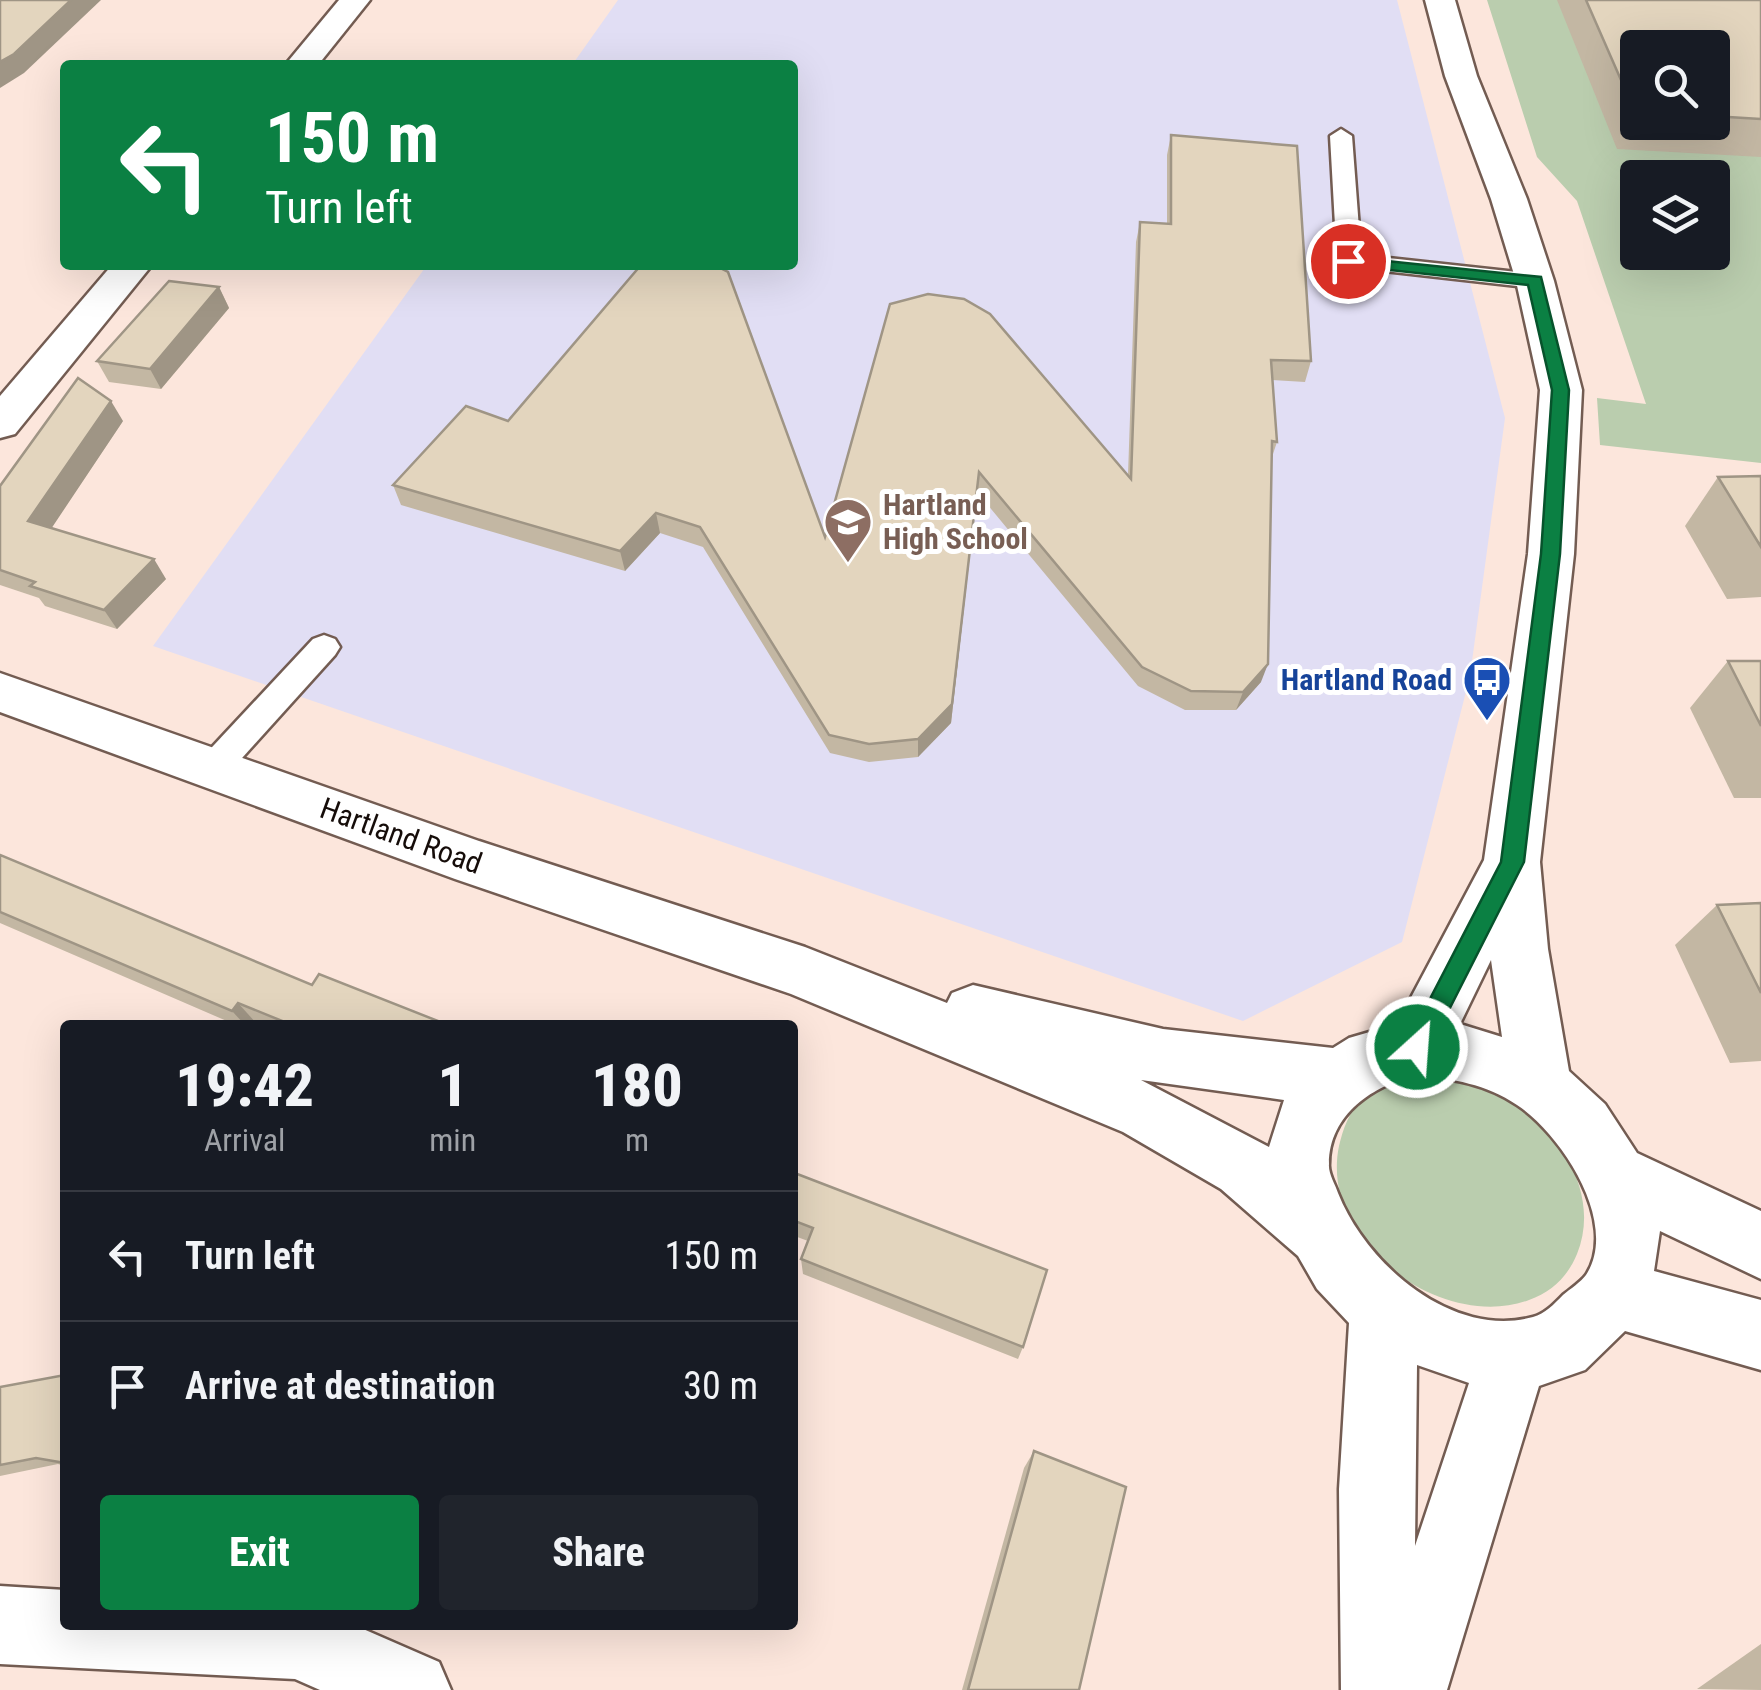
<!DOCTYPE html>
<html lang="en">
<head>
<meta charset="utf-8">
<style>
  body { margin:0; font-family:"Roboto Condensed",sans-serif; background:#20242c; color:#f1f3f6; height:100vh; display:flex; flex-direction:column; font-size:38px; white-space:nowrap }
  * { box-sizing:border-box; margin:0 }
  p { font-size:32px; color:#9ea1a6 }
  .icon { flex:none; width:55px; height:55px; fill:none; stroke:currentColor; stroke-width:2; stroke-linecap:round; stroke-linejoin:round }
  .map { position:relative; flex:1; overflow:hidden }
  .drawer { position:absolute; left:60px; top:1020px; width:738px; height:610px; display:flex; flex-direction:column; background:#171b24; border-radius:10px; box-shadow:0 10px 40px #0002 }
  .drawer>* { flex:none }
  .banner { position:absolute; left:60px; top:60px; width:738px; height:210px; border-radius:10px; box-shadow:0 10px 40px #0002; background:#0b8043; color:#fff; overflow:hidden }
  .controls { position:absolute; left:1620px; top:30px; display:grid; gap:20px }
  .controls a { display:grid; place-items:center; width:110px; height:110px; border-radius:10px; background:#171b24; box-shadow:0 10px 40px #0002; font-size:50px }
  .pin { position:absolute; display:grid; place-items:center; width:85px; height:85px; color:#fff; margin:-42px; border:5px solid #fff; border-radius:50%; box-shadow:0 2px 10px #0007 }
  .me { position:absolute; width:110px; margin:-55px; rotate:26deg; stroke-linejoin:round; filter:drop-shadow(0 0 8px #0008) }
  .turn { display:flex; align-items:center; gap:35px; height:210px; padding:0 40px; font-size:45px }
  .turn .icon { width:130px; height:130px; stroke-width:2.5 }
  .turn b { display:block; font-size:70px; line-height:85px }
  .eta { display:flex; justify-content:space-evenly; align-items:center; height:170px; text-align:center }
  .eta b { font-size:60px; font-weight:800; line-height:70px }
  .action { display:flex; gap:20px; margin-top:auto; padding:20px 40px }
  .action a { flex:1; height:115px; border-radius:10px; background:#0b8043; color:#fff; font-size:40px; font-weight:800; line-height:115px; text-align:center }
  .action a+a { background:#20242c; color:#f1f3f6 }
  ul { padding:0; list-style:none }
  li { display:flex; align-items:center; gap:30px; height:130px; padding:0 40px; border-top:2px solid #363941 }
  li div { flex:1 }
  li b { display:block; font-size:38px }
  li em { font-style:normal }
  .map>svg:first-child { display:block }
</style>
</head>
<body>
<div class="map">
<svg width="1761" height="1690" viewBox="0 0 1761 1690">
  <rect width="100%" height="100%" fill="#fce6dc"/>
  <!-- education -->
  <path fill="#e1def4" d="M618,0H1397L1505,418L1470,676L1402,942L1243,1021L153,646L427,265H792V65H572Z"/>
  <!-- green -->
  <g fill="#bacdae" fill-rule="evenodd">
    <path d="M1487,0H1761V463L1600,445L1597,398L1646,404L1577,201L1537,157ZM1638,48H1712V122H1638ZM1638,178H1712V252H1638Z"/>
    <path d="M1425,1074C1453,1077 1480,1080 1505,1095C1557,1127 1602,1192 1577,1254C1568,1276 1552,1292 1529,1300C1442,1332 1319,1243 1339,1146C1343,1129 1349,1112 1362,1099C1379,1083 1403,1079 1425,1074Z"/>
  </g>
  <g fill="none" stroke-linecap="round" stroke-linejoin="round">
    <!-- lane casing -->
    <g stroke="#735c52" stroke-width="5">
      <g id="lane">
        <path d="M1341,129L1352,136L1361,255L1535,274L1544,276L1547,281L1544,286L1535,288L1340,266L1337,261L1330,136Z"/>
        <path d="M324,635L335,639L340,647L335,655L224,778L212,782L200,778L195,769L200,760L313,639Z"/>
      </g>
    </g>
    <!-- street casing -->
    <g stroke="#735c52" stroke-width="5">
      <g id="street">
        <path d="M339,0H370L318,65H285Z"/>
        <path d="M112,265H152L15,434L0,438V396Z"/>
        <path d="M0,1586L65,1590V1625H354L439,1662L451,1690H320L295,1679L0,1664Z"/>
      </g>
    </g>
    <!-- secondary casing -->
    <g stroke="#735c52" stroke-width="5">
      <path id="secondary" d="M1425,0H1455L1477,76L1527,199L1554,281L1582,390L1574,554L1540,862L1548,949L1569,1071L1605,1104L1637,1153L1761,1211V1279L1660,1231L1654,1271L1761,1300V1370L1625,1331L1585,1370L1539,1386L1447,1690H1341L1339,1489L1349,1323L1317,1289L1298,1256L1221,1189L1123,1132L791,994L455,879L0,712V673L479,841L805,947L947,1003L952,993L973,985L1163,1029L1333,1048L1349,1038L1397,1024L1484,860L1528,554L1540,390L1516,281L1491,199L1445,76ZM1491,960L1502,1037L1460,1024ZM1417,1075C1453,1079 1486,1084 1517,1105C1561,1134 1620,1223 1586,1275C1581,1282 1570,1289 1563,1295C1554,1304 1545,1314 1533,1317C1452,1339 1366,1264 1338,1193C1335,1184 1328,1173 1329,1164C1329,1114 1374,1085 1417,1075ZM1141,1080L1284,1100L1269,1147ZM1417,1365L1469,1383L1415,1546Z"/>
    </g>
    <!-- lane -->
    <use href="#lane" fill="#fff" fill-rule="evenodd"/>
    <!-- street -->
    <use href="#street" fill="#fff" fill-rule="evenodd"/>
    <!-- secondary -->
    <use href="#secondary" fill="#fff" fill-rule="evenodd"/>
  </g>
  <!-- wall -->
  <g fill="#c3b7a3" fill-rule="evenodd">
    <path d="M1557,0H1761V157L1617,149ZM1638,48H1712V122H1638Z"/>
    <path d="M1171,135L1311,361L1305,382L1272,380L1277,442L1272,457L1261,682L1236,710H1185L1138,686L977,492L951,723L918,757L869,762L830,753L703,547L660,533L625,571L401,505L393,485L508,421L825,537L890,304L1128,475L1136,242L1140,222L1167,224V155Z"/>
    <path d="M219,287L229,308L161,389L109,382L97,361Z"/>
    <path d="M123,421L51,528L166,579L117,629L45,606L39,598L0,585V486Z"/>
    <path d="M1761,476V597L1727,599L1685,526L1718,477Z"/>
    <path d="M1728,661H1761V798H1734L1690,708Z"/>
    <path d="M0,855L312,985L448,1025H236L0,923Z"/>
    <path d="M1761,903V1061L1730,1063L1675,945L1717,905Z"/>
    <path d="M792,1172L1023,1347L1018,1359L803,1274L801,1259L808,1241L792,1235Z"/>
    <path d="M65,1375V1466L58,1464L0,1476V1387Z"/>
    <path d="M1034,1451L1079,1690H962L1024,1468Z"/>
    <path d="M1761,1644V1690L1697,1689Z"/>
  </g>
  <!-- shaded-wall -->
  <g fill="#9f9585">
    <path d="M71,0H101L24,73L0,88V62Z"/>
    <path d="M219,287L229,308L161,389L150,369Z"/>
    <path d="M111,401L123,421L43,541L28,521Z"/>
    <path d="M977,492L951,723L918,757V739Z"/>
    <path d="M656,513L660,533L625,571L620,551Z"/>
    <path d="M154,559L166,579L117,629L104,610Z"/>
    <path d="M1268,664L1261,682L1236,710L1243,692Z"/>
    <path d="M238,1003L257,1024L256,1025H245L232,1011Z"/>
    <path d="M560,1625H570L568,1630L559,1627Z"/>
  </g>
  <!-- building -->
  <g fill="#e3d5be" stroke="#9f9585" stroke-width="2.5">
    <path d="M0,0H71L14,54L0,62Z"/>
    <path d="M1586,0H1761V119L1712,116V48H1638V112H1635Z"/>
    <path d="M1171,135L1297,146L1311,361L1271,360L1277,442L1272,441L1268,664L1243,692L1191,691L1142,667L979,472L952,704L918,739L869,744L829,735L700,527L656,513L620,551L393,485L466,406L508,421L641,265H714L728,272L825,537L890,304L928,294L964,299L990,314L1131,479L1140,222L1171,224Z"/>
    <path d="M169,281L219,287L150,369L97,361Z"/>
    <path d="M78,378L111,401L28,521L154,559L104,610L30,586L35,582L0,570V486Z"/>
    <path d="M1761,476V547L1718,477Z"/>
    <path d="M1728,661H1761V726Z"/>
    <path d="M0,855L312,985L319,974L448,1025H292L238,1003L232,1011L0,912Z"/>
    <path d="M1761,903V993L1717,905Z"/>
    <path d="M792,1172L1047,1270L1023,1347L801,1259L813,1228L792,1220Z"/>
    <path d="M65,1375V1463L36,1458L0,1465V1387Z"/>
    <path d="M1034,1451L1126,1487L1079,1690H968Z"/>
  </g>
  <!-- route -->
  <path fill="#0b8043" stroke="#07532c" stroke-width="2.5" d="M1348,257L1541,277L1569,390L1560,554L1524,862L1426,1055L1417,1059L1408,1055L1405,1047L1501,862L1541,554L1552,390L1528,285L1343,265V258Z"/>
  <!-- icons -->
  <defs>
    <g id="school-pin" transform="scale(2.5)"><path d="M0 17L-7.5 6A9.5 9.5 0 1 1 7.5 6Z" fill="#8d6e63" stroke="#fff"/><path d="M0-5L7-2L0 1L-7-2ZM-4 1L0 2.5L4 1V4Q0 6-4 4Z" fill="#fff"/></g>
    <g id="bus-pin" transform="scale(2.5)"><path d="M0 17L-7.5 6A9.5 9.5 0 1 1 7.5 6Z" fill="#1a4fb4" stroke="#fff"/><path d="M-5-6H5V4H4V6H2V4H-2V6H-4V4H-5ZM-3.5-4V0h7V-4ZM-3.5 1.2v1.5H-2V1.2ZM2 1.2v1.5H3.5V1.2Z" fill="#fff"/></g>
  </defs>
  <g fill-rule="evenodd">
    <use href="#school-pin" x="848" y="522"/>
    <use href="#bus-pin" x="1487" y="680"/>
  </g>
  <g text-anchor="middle" stroke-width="10" stroke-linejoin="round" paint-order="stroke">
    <!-- education labels -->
    <g font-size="30" font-weight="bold" fill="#785e54" stroke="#fff" text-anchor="start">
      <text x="883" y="515">Hartland<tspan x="883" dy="34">High School</tspan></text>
    </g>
    <!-- transit labels -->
    <g font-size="30" font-weight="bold" fill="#164399" stroke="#fff" text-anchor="end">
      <text x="1452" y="690">Hartland Road</text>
    </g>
    <!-- street labels -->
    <g font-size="30" fill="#150c09" stroke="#fff">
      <text transform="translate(401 836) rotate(20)" y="10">Hartland Road</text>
    </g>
  </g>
</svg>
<div class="controls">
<a><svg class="icon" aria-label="search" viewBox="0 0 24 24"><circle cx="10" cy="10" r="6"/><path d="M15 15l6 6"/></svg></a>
<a><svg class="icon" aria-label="layers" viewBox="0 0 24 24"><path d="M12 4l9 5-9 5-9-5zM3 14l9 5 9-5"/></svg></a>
</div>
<div class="pin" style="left:1348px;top:261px;background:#d93025"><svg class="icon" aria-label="arrive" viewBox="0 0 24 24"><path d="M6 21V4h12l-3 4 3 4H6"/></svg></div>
<svg class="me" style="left:1417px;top:1047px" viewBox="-20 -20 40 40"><circle r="17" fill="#0b8043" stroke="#fff" stroke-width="3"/><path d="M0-11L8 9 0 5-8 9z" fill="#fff"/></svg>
<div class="banner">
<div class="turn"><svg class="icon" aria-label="left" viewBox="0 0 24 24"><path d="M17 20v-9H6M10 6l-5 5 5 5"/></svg><div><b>150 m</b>Turn left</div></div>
</div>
<section class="drawer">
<div class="eta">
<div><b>19:42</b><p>Arrival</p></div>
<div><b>1</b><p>min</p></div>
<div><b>180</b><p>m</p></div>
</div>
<ul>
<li><svg class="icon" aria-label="left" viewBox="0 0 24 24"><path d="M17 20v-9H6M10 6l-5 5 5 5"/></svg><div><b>Turn left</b></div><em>150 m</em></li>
<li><svg class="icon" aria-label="arrive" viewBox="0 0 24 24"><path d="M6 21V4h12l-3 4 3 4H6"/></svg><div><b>Arrive at destination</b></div><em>30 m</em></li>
</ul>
<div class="action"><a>Exit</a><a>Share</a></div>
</section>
</div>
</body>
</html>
